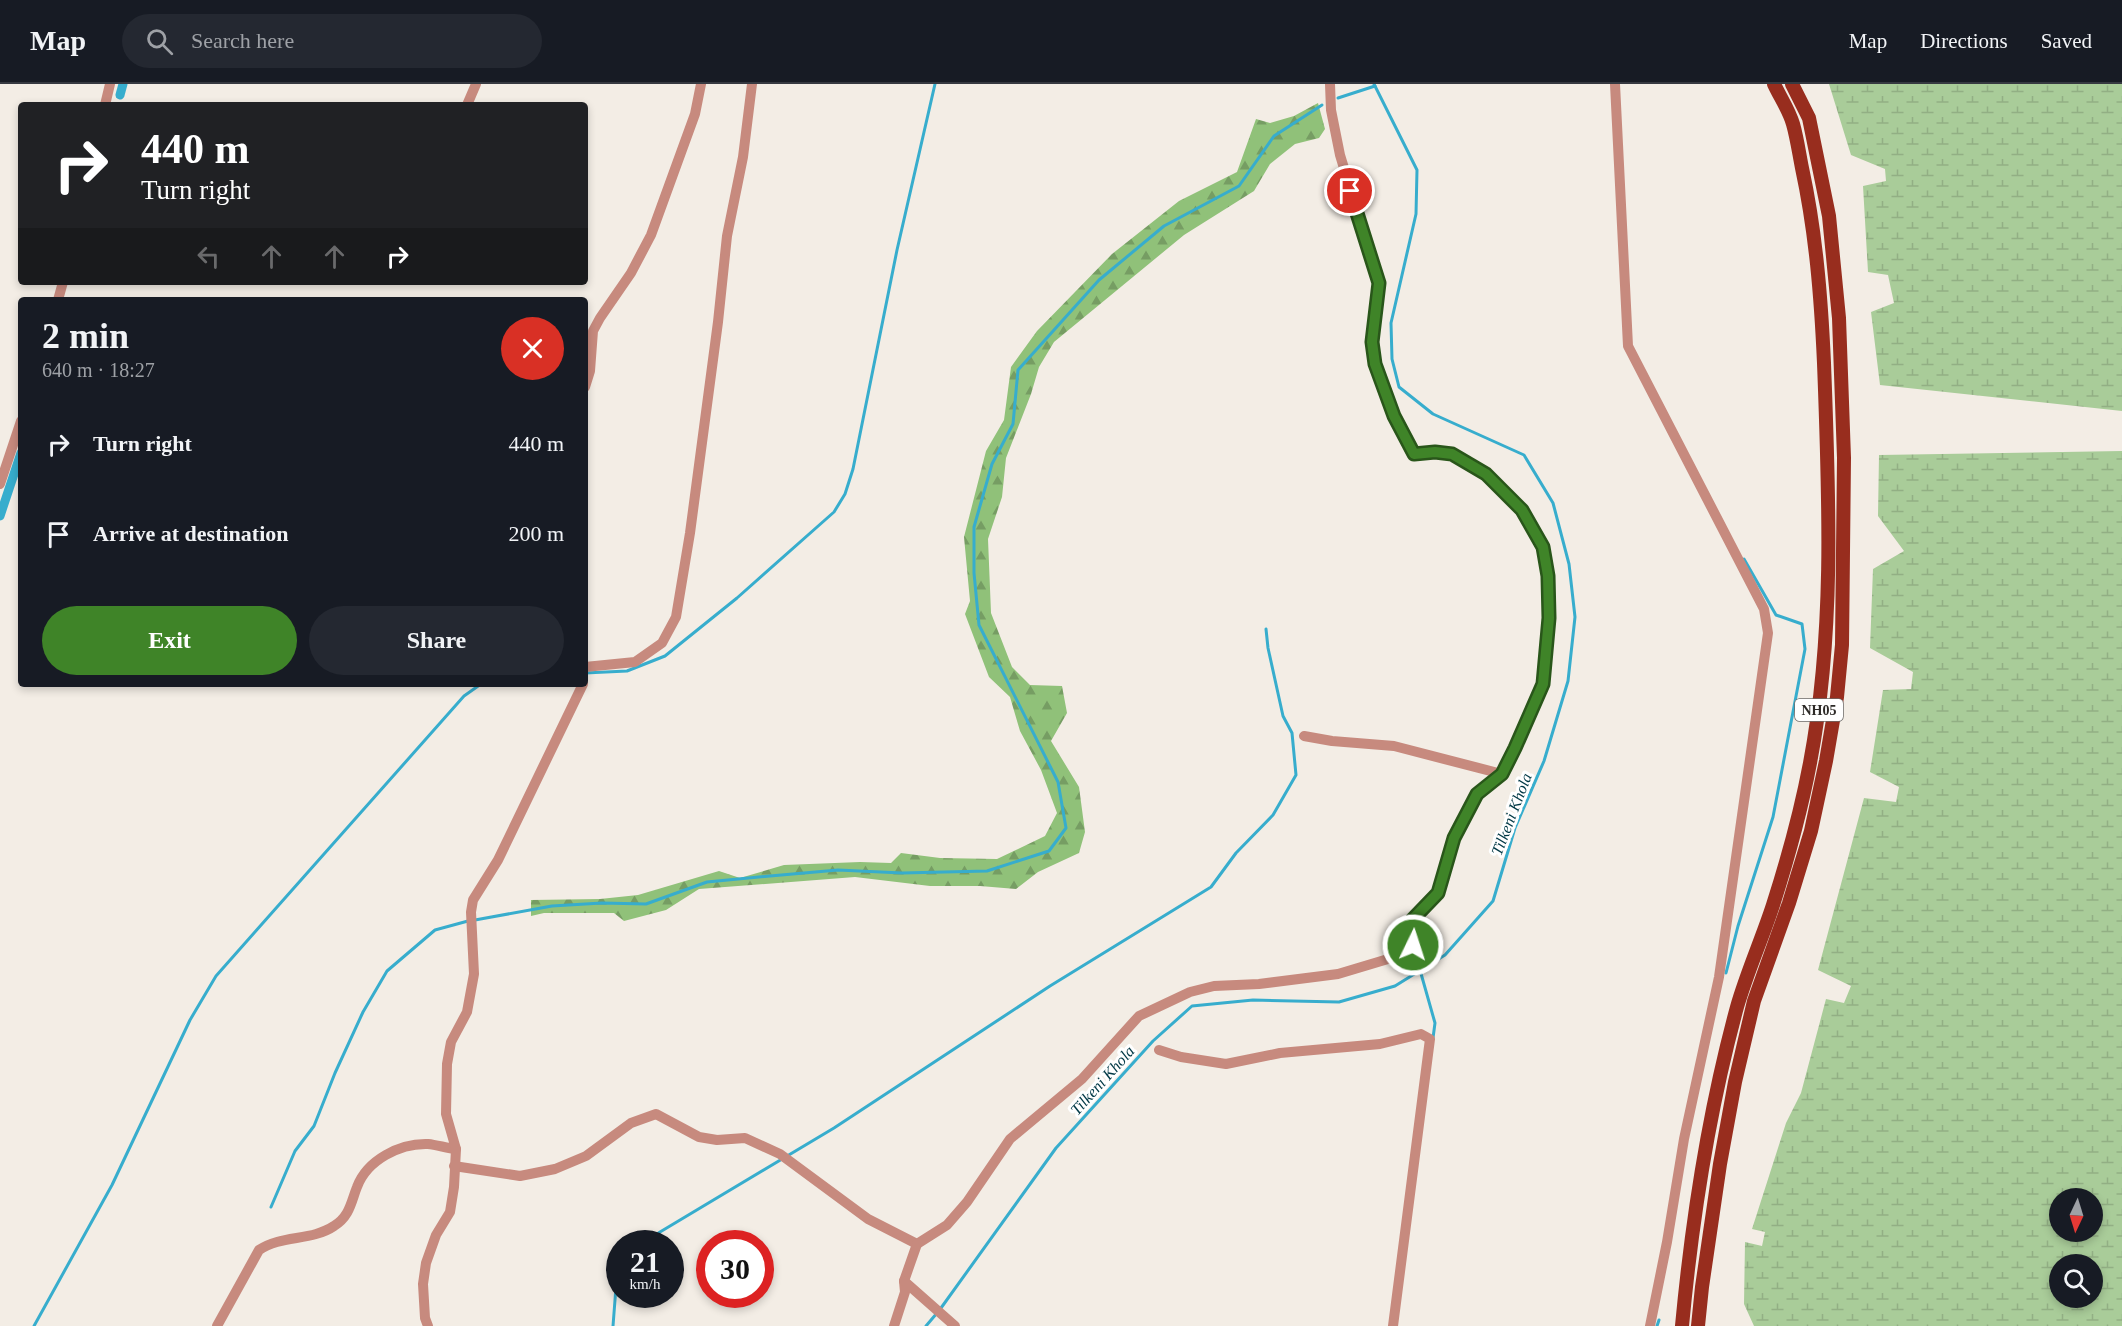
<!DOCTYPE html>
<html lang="en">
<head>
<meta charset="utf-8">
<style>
  body { margin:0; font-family:Georgia,serif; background:#242831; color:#f1f3f6; height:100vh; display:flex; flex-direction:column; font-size:22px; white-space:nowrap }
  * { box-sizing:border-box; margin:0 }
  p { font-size:20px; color:#9ea1a6 }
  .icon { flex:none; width:33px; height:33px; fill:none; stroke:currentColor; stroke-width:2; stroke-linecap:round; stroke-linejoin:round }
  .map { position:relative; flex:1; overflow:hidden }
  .details { position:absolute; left:18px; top:213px; width:570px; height:390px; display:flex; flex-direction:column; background:#171b24; border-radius:6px; box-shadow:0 3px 9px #0003 }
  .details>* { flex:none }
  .top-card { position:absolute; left:18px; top:18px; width:570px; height:183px; border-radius:6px; box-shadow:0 3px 9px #0003; background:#202124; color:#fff; overflow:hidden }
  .needle { width:39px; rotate:184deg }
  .fabs { position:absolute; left:2049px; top:1104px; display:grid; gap:12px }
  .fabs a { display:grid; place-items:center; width:54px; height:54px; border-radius:50%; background:#171b24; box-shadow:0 3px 9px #0003; font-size:30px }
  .speed { position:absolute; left:606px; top:1146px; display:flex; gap:12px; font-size:30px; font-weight:700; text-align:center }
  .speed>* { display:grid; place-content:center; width:78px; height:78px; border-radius:50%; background:#171b24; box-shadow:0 3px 9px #0003; line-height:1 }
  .speed small { font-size:15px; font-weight:400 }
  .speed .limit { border:9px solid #d22; background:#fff; color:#111 }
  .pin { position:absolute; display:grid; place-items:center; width:51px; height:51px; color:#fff; margin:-26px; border:3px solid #fff; border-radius:50%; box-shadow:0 2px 6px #0007 }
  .me { position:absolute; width:66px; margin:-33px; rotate:4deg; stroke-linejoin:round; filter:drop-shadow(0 0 4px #0008) }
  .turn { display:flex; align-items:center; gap:21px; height:126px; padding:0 24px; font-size:27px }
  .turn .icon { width:78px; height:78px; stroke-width:2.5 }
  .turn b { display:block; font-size:42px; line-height:51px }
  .lanes { display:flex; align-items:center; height:57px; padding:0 24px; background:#0003; justify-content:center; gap:30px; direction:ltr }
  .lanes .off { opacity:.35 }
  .round { display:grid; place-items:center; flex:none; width:63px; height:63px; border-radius:32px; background:#242831 }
  .overview { display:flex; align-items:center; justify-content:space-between; height:102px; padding:0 24px }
  h1 { font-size:36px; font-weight:700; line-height:45px }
  .action { display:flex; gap:12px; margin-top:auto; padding:12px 24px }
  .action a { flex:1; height:69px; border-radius:36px; background:#3f8428; color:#fff; font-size:24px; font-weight:700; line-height:69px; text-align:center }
  .action a+a { background:#242831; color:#f1f3f6 }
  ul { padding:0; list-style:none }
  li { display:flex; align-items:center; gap:18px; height:90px; padding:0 24px }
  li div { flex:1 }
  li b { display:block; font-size:22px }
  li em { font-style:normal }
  header { display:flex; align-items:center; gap:36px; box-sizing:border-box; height:84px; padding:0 30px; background:#171b24; border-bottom:2px solid #363941 }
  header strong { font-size:28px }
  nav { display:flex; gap:33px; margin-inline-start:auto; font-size:21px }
  .search { width:420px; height:54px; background:#242831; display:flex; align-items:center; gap:15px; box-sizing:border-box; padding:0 21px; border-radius:33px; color:#9ea1a6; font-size:22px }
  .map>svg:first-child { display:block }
</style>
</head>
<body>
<header>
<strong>Map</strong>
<div class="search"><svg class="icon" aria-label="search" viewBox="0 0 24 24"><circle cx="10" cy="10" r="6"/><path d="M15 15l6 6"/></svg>Search here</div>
<nav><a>Map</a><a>Directions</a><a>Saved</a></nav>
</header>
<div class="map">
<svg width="2122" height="1242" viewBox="0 0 2122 1242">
  <defs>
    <pattern id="forest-firs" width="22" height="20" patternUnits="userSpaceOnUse" patternTransform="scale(1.5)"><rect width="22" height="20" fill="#90c179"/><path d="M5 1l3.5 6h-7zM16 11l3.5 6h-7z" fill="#769d63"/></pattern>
    <pattern id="wetland-marsh" width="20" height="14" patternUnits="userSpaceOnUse" patternTransform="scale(1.5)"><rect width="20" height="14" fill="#a9cc99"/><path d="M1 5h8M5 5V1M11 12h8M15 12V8" fill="none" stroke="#92af84"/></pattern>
  </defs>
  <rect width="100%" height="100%" fill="#f3ede5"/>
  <!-- forest -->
  <path fill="url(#forest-firs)" d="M1318,19L1325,45L1319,54L1295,60L1270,80L1254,107L1184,151L1054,258L1039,283L1031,310L1006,374L1002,413L988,455L991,529L1012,583L1030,601L1062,602L1067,629L1051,657L1079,703L1085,748L1079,769L1038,788L1016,805L980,802H930L855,793L699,805L666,826L624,837L614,829H544L531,832V816L600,815L638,811L719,787L740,794L784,781L860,778L891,779L901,769L940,774L997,775L1045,752L1057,729L1041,686L1020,647L1010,613L989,593L965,530L970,517L964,453L986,367L1004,336L1011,283L1037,247L1112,170L1179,117L1237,88L1256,35L1270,39L1294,32Z"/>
  <!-- wetland -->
  <g fill="url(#wetland-marsh)" fill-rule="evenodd">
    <path d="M1829,0H2122V327L1880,301L1871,228L1894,219L1888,191L1868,188L1863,102L1886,97L1885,85L1851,71Z"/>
    <path d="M2122,367V1242H1754L1744,1220L1745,1158L1762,1162L1765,1148L1752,1145L1786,1039L1801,1009L1826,915L1844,919L1851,902L1818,886L1864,714L1896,718L1899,703L1870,688L1883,606L1911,605L1913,588L1870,564L1873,485L1904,467L1878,432L1879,371ZM2060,1114H2092V1148H2060ZM2060,1180H2092V1214H2060Z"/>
  </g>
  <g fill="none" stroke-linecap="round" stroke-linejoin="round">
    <!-- stream -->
    <g stroke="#37adcd" stroke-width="3">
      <path d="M1338,14L1375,2"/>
      <path d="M585,589L627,587L665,572L737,514L834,428L845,410L853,385L897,166L935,0"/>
      <path d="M475,836L552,822L602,819L646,820L707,798L770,792L838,786L902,789L987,787L1049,767L1066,744L1058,698L979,541L974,489V443L992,380L1013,340L1018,286L1099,196L1164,142L1239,102L1274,52L1322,21"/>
      <path d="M1420,886L1435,939L1433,954"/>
      <path d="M1726,889L1738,842L1773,733L1805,565L1802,540L1776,531L1744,475"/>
      <path d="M271,1123L295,1067L314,1042L335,989L363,928L387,887L435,846L468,837"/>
      <path d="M644,1160L660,1148L834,1044L1050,902L1211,803L1236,769L1273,731L1296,691L1292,649L1283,632L1268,564L1266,545"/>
      <path d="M941,1224L1056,1064L1153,957L1192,922L1253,916L1339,918L1395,902L1445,871L1493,817L1515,744L1544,677L1568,597L1575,533L1569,480L1553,419L1524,371L1433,330L1399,303L1392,275L1391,239L1416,130L1417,86L1374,0"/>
      <path d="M34,1242L112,1101L190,936L216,892L464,612L481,600"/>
      <path d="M613,1242L616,1203L620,1193"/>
      <path d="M926,1242L937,1229"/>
      <path d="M1657,1242L1659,1236"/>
    </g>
    <!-- canal -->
    <g stroke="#37adcd" stroke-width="9">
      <path d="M120,11L123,0"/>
      <path d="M0,432L21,369"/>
    </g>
    <!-- minor -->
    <g stroke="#c78a7e" stroke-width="10">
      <path d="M1615,0L1628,262L1764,525L1768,549L1719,893L1684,1055L1667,1158L1650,1242"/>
      <path d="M105,21L110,0"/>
      <path d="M467,21L476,0"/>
      <path d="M58,216L63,198"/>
      <path d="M585,303L590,287L593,247L600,234L631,189L651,151L695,30L701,0"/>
      <path d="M0,400L21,337"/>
      <path d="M585,583L635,578L662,559L676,533L690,449L718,238L727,152L743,73L752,0"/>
      <path d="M1304,652L1332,657L1394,662L1502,690"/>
      <path d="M1159,966L1181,973L1226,980L1280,969L1380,960L1421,950L1430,955L1393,1242"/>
      <path d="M454,1082L520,1092L555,1085L586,1072L631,1039L656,1030L699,1053L717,1056L745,1054L780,1070L868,1135L917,1160L904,1197L905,1208L894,1242"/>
      <path d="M917,1160L947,1141L967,1118L1010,1055L1082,995L1139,932L1190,908L1214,902L1259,900L1338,890L1388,875L1413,861L1412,836L1438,809L1453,754L1477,710L1502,690L1515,664L1543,600L1549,534L1548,492L1543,463L1522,426L1486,390L1452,371L1435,368L1414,370L1394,332L1375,280L1372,258L1379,199L1340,71L1331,26L1330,0"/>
      <path d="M904,1197L955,1242"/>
      <path d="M217,1242L259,1166C281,1151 312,1157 334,1142C350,1132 351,1118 357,1103C367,1076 400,1059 428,1060C437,1061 447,1064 456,1065"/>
      <path d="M428,1242L425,1234L423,1200L426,1179L436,1151L450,1128L454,1103L456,1065L446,1030L447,980L451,958L467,928L474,890L471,828L473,816L498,776L583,600"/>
    </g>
    <!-- major -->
    <g stroke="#982d1e" stroke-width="14">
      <path d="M1682,1242C1692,1135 1709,1026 1737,923C1747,888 1762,855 1773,821C1788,774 1801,727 1810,679C1835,548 1829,412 1824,279C1821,213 1816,149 1802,84C1799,69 1797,54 1793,40C1789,26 1780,13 1774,0"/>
      <path d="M1698,1242L1702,1203L1720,1080L1735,998L1754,917L1789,819L1811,747L1826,677L1837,613L1842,561L1844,374L1839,234L1829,132L1809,34L1792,0"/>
    </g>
  </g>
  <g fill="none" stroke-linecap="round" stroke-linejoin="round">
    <!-- route casing -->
    <g stroke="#29561a" stroke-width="15">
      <path id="route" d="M1350,107L1379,199L1372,258L1375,280L1394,332L1414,370L1435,368L1452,370L1486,390L1522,426L1543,463L1548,492L1549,534L1543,600L1515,664L1502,690L1477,710L1454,754L1438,809L1412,836L1413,861"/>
    </g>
    <!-- route -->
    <use href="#route" stroke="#3f8428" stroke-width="10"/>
  </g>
  <g text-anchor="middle" stroke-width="6" stroke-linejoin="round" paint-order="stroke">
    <!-- shield labels -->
    <rect fill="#fff" stroke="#6c6a68" stroke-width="1.5" x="1795" y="615" width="48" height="22" rx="4.5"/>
    <g font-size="14" font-weight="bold" fill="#2d2a27">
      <text x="1819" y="631">NH05</text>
    </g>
    <!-- water labels -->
    <g font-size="16" font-style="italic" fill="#013845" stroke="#fff">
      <text transform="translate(1511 730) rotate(-69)" y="6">Tilkeni Khola</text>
      <text transform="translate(1102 996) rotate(-48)" y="6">Tilkeni Khola</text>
    </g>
  </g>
</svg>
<div class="fabs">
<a><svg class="needle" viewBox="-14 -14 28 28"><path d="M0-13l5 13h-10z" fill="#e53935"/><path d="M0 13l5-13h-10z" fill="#9ea1a6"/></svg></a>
<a><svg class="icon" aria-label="search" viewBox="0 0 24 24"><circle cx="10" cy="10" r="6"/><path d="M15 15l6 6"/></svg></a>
</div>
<div class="speed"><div>21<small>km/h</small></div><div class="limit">30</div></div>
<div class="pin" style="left:1350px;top:107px;background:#d93025"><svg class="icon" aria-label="arrive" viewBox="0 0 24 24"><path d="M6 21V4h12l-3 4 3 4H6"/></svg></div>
<svg class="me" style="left:1413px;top:861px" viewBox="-20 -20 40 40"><circle r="17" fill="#3f8428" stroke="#fff" stroke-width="3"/><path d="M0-11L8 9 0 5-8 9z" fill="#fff"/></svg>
<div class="top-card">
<div class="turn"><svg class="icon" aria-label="right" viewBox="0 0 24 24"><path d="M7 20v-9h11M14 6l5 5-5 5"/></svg><div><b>440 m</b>Turn right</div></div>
<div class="lanes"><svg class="icon off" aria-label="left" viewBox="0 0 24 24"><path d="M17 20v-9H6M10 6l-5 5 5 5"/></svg><svg class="icon off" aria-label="ahead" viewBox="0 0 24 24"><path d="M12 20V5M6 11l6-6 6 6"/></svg><svg class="icon off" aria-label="ahead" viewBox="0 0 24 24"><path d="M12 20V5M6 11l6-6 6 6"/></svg><svg class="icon" aria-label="right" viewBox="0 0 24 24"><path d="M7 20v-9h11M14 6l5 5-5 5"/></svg></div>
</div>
<section class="details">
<div class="overview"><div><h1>2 min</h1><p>640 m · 18:27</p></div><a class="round" style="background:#d93025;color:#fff"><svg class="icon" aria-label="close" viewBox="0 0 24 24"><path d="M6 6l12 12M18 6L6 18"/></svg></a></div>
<ul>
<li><svg class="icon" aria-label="right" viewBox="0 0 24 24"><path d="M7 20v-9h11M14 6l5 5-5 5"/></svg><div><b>Turn right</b></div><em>440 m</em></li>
<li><svg class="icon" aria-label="arrive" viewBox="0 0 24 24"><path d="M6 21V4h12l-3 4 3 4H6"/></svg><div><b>Arrive at destination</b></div><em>200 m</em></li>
</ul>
<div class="action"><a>Exit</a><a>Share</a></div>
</section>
</div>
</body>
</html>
